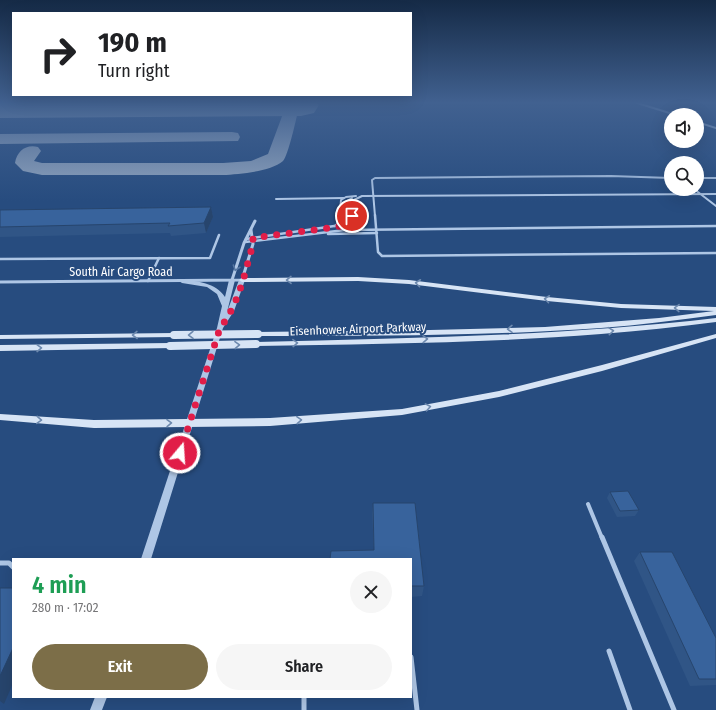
<!DOCTYPE html>
<html lang="en">
<head>
<meta charset="utf-8">
<style>
  body { margin:0; font-family:"Fira Sans Condensed",sans-serif; background:#f6f6f6; color:#202124; height:100vh; display:flex; flex-direction:column; font-size:15px; white-space:nowrap }
  * { box-sizing:border-box; margin:0 }
  p { font-size:13px; color:#757577 }
  .icon { flex:none; width:22px; height:22px; fill:none; stroke:currentColor; stroke-width:2; stroke-linecap:round; stroke-linejoin:round }
  .map { position:relative; flex:1; overflow:hidden }
  .details { position:absolute; left:12px; top:558px; width:400px; height:140px; display:flex; flex-direction:column; background:#fff; border-radius:0px; box-shadow:0 4px 16px #0002 }
  .details>* { flex:none }
  .top-card { position:absolute; left:12px; top:12px; width:400px; height:84px; border-radius:0px; box-shadow:0 4px 16px #0002; background:#fff; color:#202124; overflow:hidden }
  .tools { position:absolute; left:664px; top:108px; display:grid; gap:8px }
  .tools a { display:grid; place-items:center; width:40px; height:40px; border-radius:50%; background:#fff; box-shadow:0 4px 16px #0002; font-size:20px }
  .pin { position:absolute; display:grid; place-items:center; width:34px; height:34px; color:#fff; margin:-17px; border:2px solid #fff; border-radius:50%; box-shadow:0 1px 4px #0007 }
  .me { position:absolute; width:44px; margin:-22px; rotate:18deg; stroke-linejoin:round; filter:drop-shadow(0 0 3px #0008) }
  .turn { display:flex; align-items:center; gap:14px; height:84px; padding:0 20px; font-size:18px }
  .turn .icon { width:52px; height:52px; stroke-width:2.5 }
  .turn b { display:block; font-size:28px; line-height:34px }
  .round { display:grid; place-items:center; flex:none; width:42px; height:42px; border-radius:21px; background:#f6f6f6 }
  .overview { display:flex; align-items:center; justify-content:space-between; height:68px; padding:0 20px }
  h1 { font-size:24px; font-weight:600; line-height:30px; color:#1e9e55 }
  .button { display:flex; gap:8px; margin-top:auto; padding:8px 20px }
  .button a { flex:1; height:46px; border-radius:24px; background:#7c6e48; color:#fff; font-size:16px; font-weight:600; line-height:46px; text-align:center }
  .button a+a { background:#f6f6f6; color:#202124 }
  .map>svg:first-child { display:block }
</style>
</head>
<body>
<div class="map">
<svg width="716" height="710" viewBox="0 0 716 710">
  <rect width="100%" height="100%" fill="#274c7f"/>
  <g fill="none" stroke-linecap="round" stroke-linejoin="round">
    <!-- taxiway -->
    <g fill="#93a6bf" fill-rule="evenodd">
      <path d="M291,107L296,108L298,111C296,120 288,156 283,161C270,172 239,174 223,175H42L23,171L15,163C17,151 26,144 38,147L41,151L34,161L42,163H223L251,161L268,154L284,111L286,108Z"/>
      <path d="M232,132L238,133L240,137L238,141L0,144V134Z"/>
    </g>
    <!-- runway -->
    <path fill="#93a6bf" fill-rule="evenodd" d="M0,102H316L319,105L314,113L301,116L0,118Z"/>
    <!-- service-far3 -->
    <g stroke="#aec6e5" stroke-width="2">
      <path d="M697,178H716"/>
      <path d="M694,189L716,206"/>
      <path d="M276,199L344,198"/>
      <path d="M340,211L341,200L346,197L356,196"/>
      <path d="M346,211L347,201L352,198"/>
      <path d="M346,214V216"/>
      <path d="M352,216V201L362,196L716,194"/>
      <path d="M375,216L372,180L375,178L611,176L671,178"/>
    </g>
    <!-- service-far2 -->
    <g stroke="#aec6e5" stroke-width="2.5">
      <path d="M375,215L378,252L382,256L716,253"/>
      <path d="M342,225L346,222V215"/>
      <path d="M335,226L339,223L340,215"/>
      <path d="M328,234L377,233"/>
      <path d="M246,239L348,224L352,215"/>
      <path d="M245,242L345,230L716,226"/>
      <path d="M0,259L210,258L219,235"/>
      <path d="M148,281L159,258"/>
    </g>
    <!-- service-far1 -->
    <path stroke="#aec6e5" stroke-width="4" d="M588,504L602,538"/>
    <!-- service -->
    <g stroke="#aec6e5" stroke-width="5">
      <path d="M602,537L674,710"/>
      <path d="M0,563H9L13,567"/>
      <path d="M609,651L630,710"/>
      <path d="M411,657L417,710"/>
      <path d="M304,697V710"/>
    </g>
    <!-- minor-far1 -->
    <g stroke="#aec6e5" stroke-width="2">
      <path d="M634,102L676,115"/>
      <path d="M697,122L716,128"/>
    </g>
    <!-- minor -->
    <g stroke="#aec6e5" stroke-width="3">
      <path d="M232,280L244,243L255,221"/>
      <path d="M0,282L242,280L253,244L251,230"/>
    </g>
    <!-- tertiary -->
    <g fill="#aec6e5" fill-rule="evenodd">
      <path d="M232,278L235,280L227,312L239,280L242,278L245,280L234,311L223,328L151,559H141L217,328L222,306L217,294L207,287L182,283L179,281L182,279C198,282 215,282 225,297L229,280Z"/>
      <path d="M95,697H107L102,710H90Z"/>
    </g>
    <!-- secondary -->
    <g fill="#d7e4f5" fill-rule="evenodd">
      <path d="M358,277L409,280L547,297L621,304L716,307V315C678,320 640,325 601,328C487,336 372,336 258,336H255L254,334L255,332L430,330L545,327L659,318L714,311L621,308L547,301L409,284L358,281L242,282L239,280L242,278Z"/>
      <path d="M716,318V322C678,327 640,331 601,334C487,343 371,344 256,346L252,344L256,342C410,338 562,336 716,318Z"/>
      <path d="M174,333L178,335L177,337L0,339V335Z"/>
      <path d="M716,334V338L602,371L499,397L402,415L270,426L94,428L0,420V414L94,420L270,418L402,409L499,391L602,365Z"/>
      <path d="M170,343L174,346L173,348L0,351V345Z"/>
    </g>
    <!-- secondary-bridge -->
    <g stroke="#d7e4f5" stroke-width="8">
      <path d="M174,335L258,334"/>
      <path d="M170,346L256,344"/>
    </g>
  </g>
  <!-- wall -->
  <g fill="#305586">
    <path d="M211,207L213,217L206,233L171,236L170,233L0,237V210Z"/>
    <path d="M610,492L639,510L635,516L617,517L607,498Z"/>
    <path d="M373,503H415L424,586L422,596L411,597V559H330L331,551H374L372,514Z"/>
    <path d="M640,552L716,638V685L690,686L634,561Z"/>
  </g>
  <!-- shaded-wall -->
  <g fill="#27456d">
    <path d="M211,207L213,217L206,233L204,223Z"/>
    <path d="M13,648V683L4,704L0,701V676Z"/>
  </g>
  <!-- building -->
  <g fill="#38639c" stroke="#27456d">
    <path d="M211,207L204,223L168,226L170,223L0,227V210Z"/>
    <path d="M628,491L639,510L620,511L610,492Z"/>
    <path d="M373,503H415L424,586H411V559H330L331,551L374,550Z"/>
    <path d="M640,552H672L716,638V679H699Z"/>
    <path d="M0,588H13V648L0,676Z"/>
  </g>
  <!-- one-way arrows -->
  <defs><path id="oneway-chevron" d="M-2-3.5L2.5 0L-2 3.5" fill="none" stroke-width="1.6" stroke-linecap="round" stroke-linejoin="round"/></defs>
  <use stroke="#5677a3" href="#oneway-chevron" transform="translate(236 268) rotate(109)"/>
  <g stroke="#6d89ae">
    <use href="#oneway-chevron" transform="translate(289 280) rotate(179)"/>
    <use href="#oneway-chevron" transform="translate(418 283) rotate(-173)"/>
    <use href="#oneway-chevron" transform="translate(547 299) rotate(-173)"/>
    <use href="#oneway-chevron" transform="translate(677 308) rotate(-179)"/>
    <use href="#oneway-chevron" transform="translate(510 329) rotate(179)"/>
    <use href="#oneway-chevron" transform="translate(611 331) rotate(-5)"/>
    <use href="#oneway-chevron" transform="translate(135 335) rotate(179)"/>
    <use href="#oneway-chevron" transform="translate(191 335) rotate(179)"/>
    <use href="#oneway-chevron" transform="translate(425 339) rotate(-2)"/>
    <use href="#oneway-chevron" transform="translate(295 343) rotate(-2)"/>
    <use href="#oneway-chevron" transform="translate(237 345) rotate(-1)"/>
    <use href="#oneway-chevron" transform="translate(39 348) rotate(-1)"/>
    <use href="#oneway-chevron" transform="translate(428 407) rotate(-10)"/>
    <use href="#oneway-chevron" transform="translate(39 420) rotate(4)"/>
    <use href="#oneway-chevron" transform="translate(299 420) rotate(-4)"/>
    <use href="#oneway-chevron" transform="translate(169 423) rotate(-1)"/>
  </g>
  <!-- sky -->
  <linearGradient id="sky" x2="0" y2="1"><stop stop-color="#152a46"/><stop offset="0.51" stop-color="#416190"/><stop offset="1" stop-color="#416190" stop-opacity="0"/></linearGradient>
  <rect width="716" height="201" fill="url(#sky)"/>
  <g fill="none" stroke-linecap="round" stroke-linejoin="round">
    <!-- route -->
    <path stroke="#e11d48" stroke-width="7" stroke-dasharray="0 12.6" d="M180,453L220,328C239,304 245,272 253,244V238L336,227L348,224L351,221L352,216"/>
  </g>
  <g text-anchor="middle" stroke-width="4" stroke-linejoin="round" paint-order="stroke">
    <!-- street labels -->
    <g font-size="12" fill="#fff" stroke="#274c7f">
      <text x="121" y="276">South Air Cargo Road</text>
      <text transform="translate(358 329) rotate(-2)" y="4">Eisenhower Airport Parkway</text>
    </g>
  </g>
</svg>
<div class="tools">
<a><svg class="icon" aria-label="sound" viewBox="0 0 24 24"><path d="M4 9h4l5-4v14l-5-4H4zM17 9q2 3 0 6"/></svg></a>
<a><svg class="icon" aria-label="search" viewBox="0 0 24 24"><circle cx="10" cy="10" r="6"/><path d="M15 15l6 6"/></svg></a>
</div>
<div class="pin" style="left:352px;top:216px;background:#d93025"><svg class="icon" aria-label="arrive" viewBox="0 0 24 24"><path d="M6 21V4h12l-3 4 3 4H6"/></svg></div>
<svg class="me" style="left:180px;top:453px" viewBox="-20 -20 40 40"><circle r="17" fill="#e11d48" stroke="#fff" stroke-width="3"/><path d="M0-11L8 9 0 5-8 9z" fill="#fff"/></svg>
<div class="top-card">
<div class="turn"><svg class="icon" aria-label="right" viewBox="0 0 24 24"><path d="M7 20v-9h11M14 6l5 5-5 5"/></svg><div><b>190 m</b>Turn right</div></div>
</div>
<section class="details">
<div class="overview"><div><h1>4 min</h1><p>280 m · 17:02</p></div><a class="round"><svg class="icon" aria-label="close" viewBox="0 0 24 24"><path d="M6 6l12 12M18 6L6 18"/></svg></a></div>
<div class="button"><a>Exit</a><a>Share</a></div>
</section>
</div>
</body>
</html>
